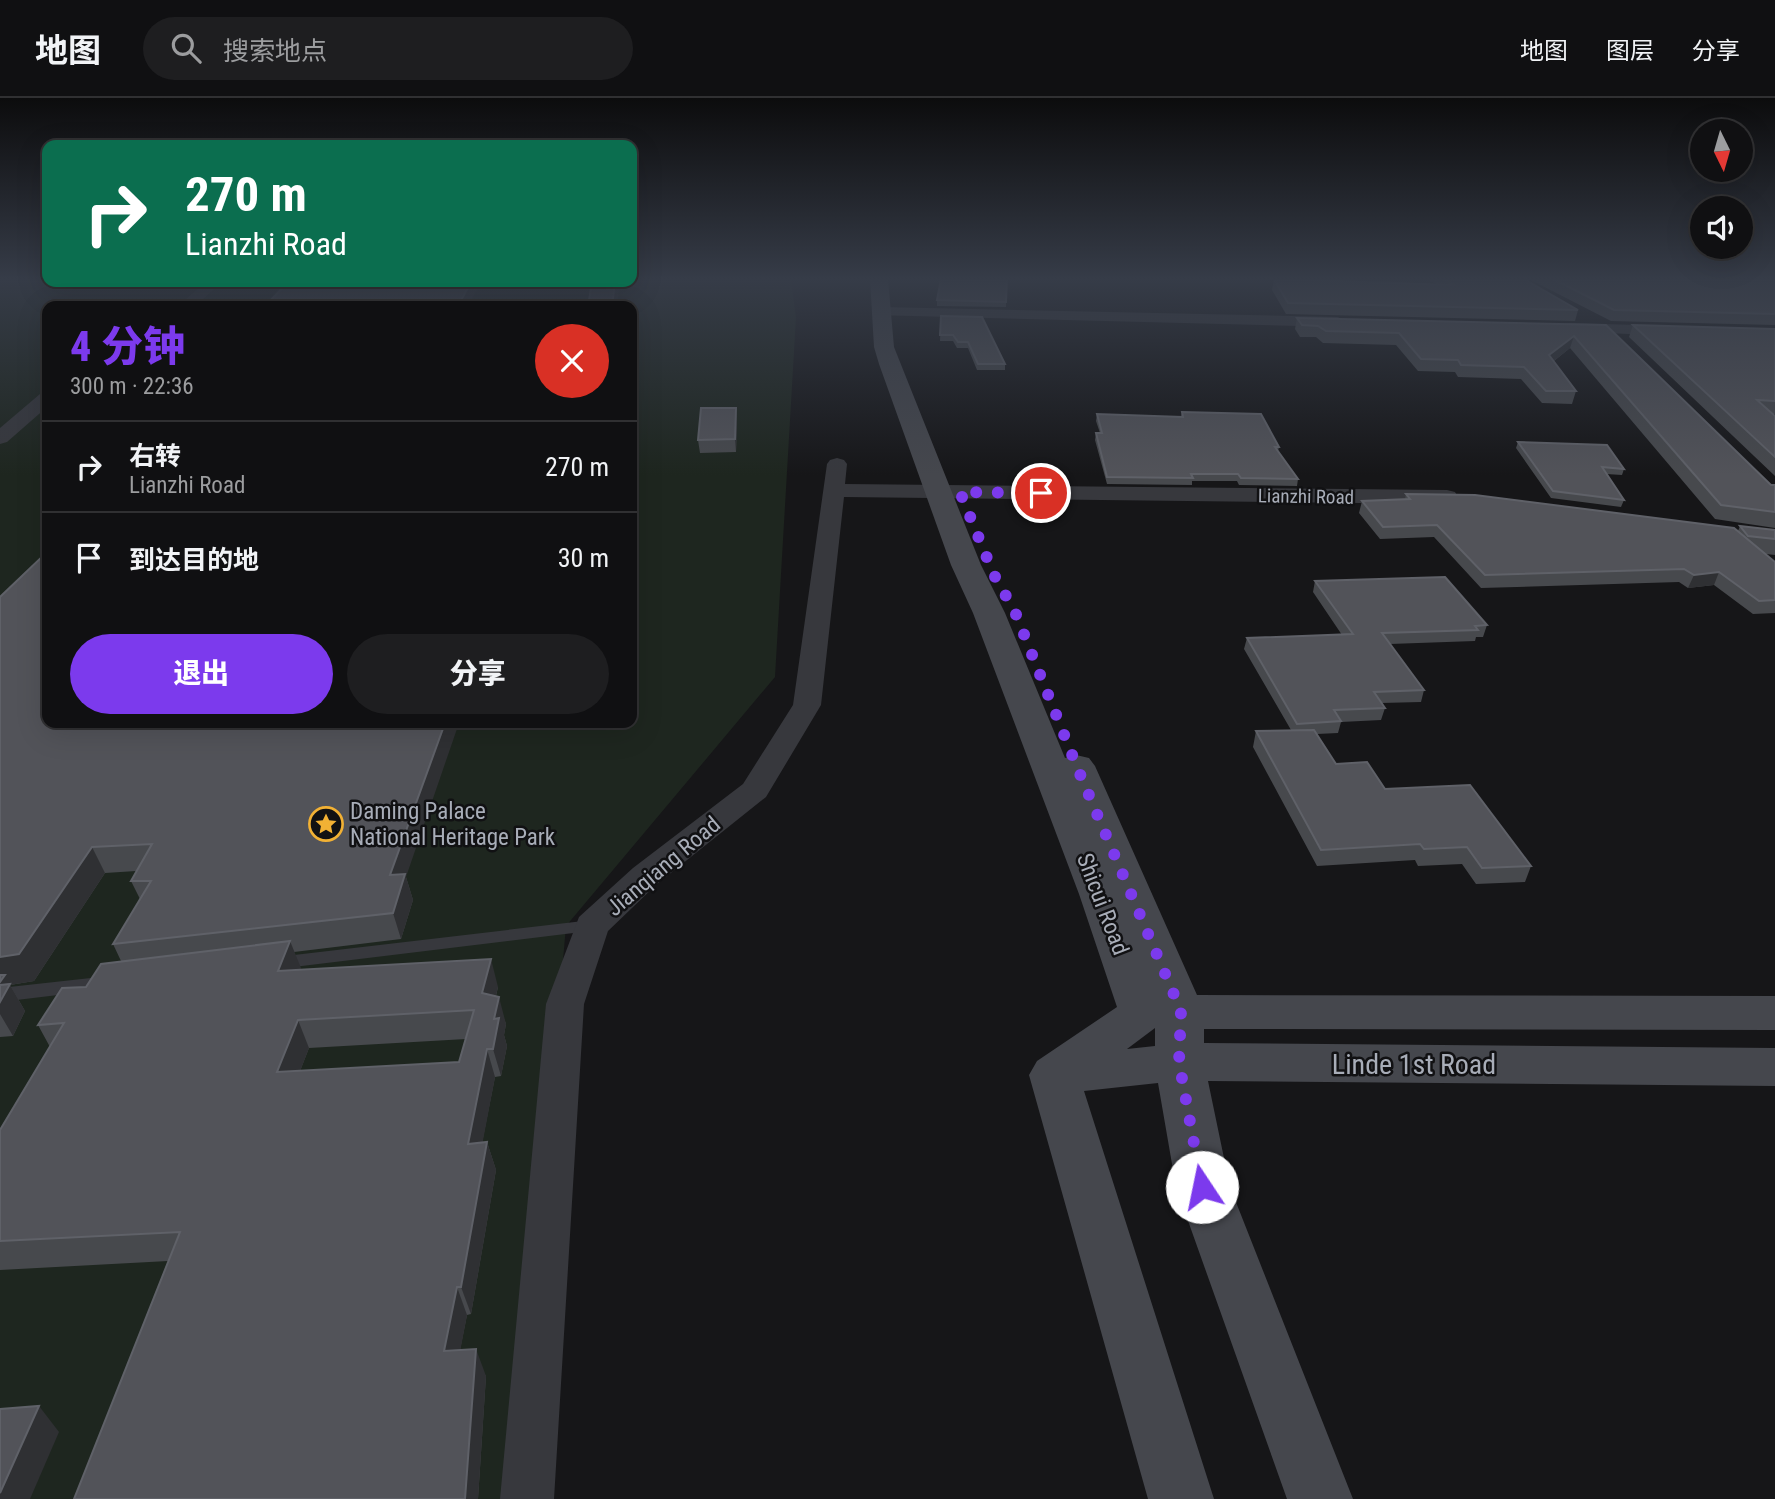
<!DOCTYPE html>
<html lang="zh">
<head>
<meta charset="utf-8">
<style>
  body { margin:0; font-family:"Roboto Condensed","Noto Sans SC",sans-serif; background:#1e1e20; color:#f1f3f6; height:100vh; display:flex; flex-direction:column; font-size:26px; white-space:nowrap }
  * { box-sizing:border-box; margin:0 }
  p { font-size:23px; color:#9c9d9f }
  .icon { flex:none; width:38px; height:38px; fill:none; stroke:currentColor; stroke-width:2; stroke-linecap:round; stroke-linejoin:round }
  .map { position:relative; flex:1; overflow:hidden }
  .drawer { position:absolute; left:42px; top:203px; width:595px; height:427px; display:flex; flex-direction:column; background:#101012; border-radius:14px; box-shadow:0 7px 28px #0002,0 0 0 2px #303032 }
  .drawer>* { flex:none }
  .hud { position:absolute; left:42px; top:42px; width:595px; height:147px; border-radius:14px; box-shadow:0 7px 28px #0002,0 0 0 2px #303032; background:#0b6e4f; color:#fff; overflow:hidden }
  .needle { width:46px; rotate:175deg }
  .tools { position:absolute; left:1690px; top:21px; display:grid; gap:14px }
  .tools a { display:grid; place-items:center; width:63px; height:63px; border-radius:50%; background:#101012; box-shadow:0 7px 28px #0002,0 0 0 2px #303032; font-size:35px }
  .pin { position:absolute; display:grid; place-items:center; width:60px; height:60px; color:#fff; margin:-30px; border:4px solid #fff; border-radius:50%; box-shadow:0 2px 7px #0007 }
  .me { position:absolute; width:77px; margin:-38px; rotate:349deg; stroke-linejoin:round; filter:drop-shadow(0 0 5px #0008) }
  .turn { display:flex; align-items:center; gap:24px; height:147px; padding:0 28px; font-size:32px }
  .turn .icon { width:91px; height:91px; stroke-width:2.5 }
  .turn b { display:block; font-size:49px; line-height:60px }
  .round { display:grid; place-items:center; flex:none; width:74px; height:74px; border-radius:37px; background:#1e1e20 }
  .summary { display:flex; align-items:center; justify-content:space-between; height:119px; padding:0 28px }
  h1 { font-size:42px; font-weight:800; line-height:52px; color:#7c3aed }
  .action { display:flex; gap:14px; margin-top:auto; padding:14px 28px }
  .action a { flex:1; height:80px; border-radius:42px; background:#7c3aed; color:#fff; font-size:28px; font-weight:800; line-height:80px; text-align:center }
  .action a+a { background:#1e1e20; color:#f1f3f6 }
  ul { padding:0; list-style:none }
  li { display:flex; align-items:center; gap:21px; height:91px; padding:0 28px; border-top:2px solid #303032 }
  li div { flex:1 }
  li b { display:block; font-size:26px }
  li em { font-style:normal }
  header { display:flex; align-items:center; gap:42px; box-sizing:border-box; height:98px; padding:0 35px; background:#101012; border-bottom:2px solid #303032 }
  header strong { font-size:33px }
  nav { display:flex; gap:38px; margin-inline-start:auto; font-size:24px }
  .search { width:490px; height:63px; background:#1e1e20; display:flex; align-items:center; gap:18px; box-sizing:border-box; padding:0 24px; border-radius:38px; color:#9c9d9f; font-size:26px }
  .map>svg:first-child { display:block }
</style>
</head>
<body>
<header>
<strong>地图</strong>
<div class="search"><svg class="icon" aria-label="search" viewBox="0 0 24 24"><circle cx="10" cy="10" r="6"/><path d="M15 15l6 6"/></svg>搜索地点</div>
<nav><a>地图</a><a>图层</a><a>分享</a></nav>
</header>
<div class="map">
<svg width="1775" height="1401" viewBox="0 0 1775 1401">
  <rect width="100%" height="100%" fill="#161618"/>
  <!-- green -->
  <path fill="#1e261f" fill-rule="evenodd" d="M0,181H47V184H632V181H791L796,220L775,579L566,828L516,1401H0ZM47,208H632V625H47Z"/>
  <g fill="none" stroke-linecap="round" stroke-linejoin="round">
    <!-- lane -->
    <g fill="#37383d" fill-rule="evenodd">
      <path d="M592,822L598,824L601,828L598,832L277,871L270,870L268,865L270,860L277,859Z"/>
      <path d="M109,878L116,880L118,885L116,890L0,904V890Z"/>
    </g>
    <!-- street -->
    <g fill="#37383d" fill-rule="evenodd">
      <path d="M206,184H222L195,208H178Z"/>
      <path d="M881,209L1338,219L1346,224L1338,229L875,217L873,214Z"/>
      <path d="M1568,225L1673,228L1681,233L1673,238L1562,233L1560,230Z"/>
      <path d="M47,295V309L7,344L0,346V330L40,296Z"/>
      <path d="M837,360L844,362L847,366L845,386L1447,392L1455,394L1458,399L1455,404L1447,406L844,399L821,607L766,699L657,786L608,833L584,906L554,1401H500L546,906L579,819L633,770L743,686L793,607L827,366L830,362Z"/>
    </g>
    <!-- secondary -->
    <path fill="#45474d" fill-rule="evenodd" d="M870,181H888L894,249L981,467L1005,515L1065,660L1076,657L1089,660L1095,668L1197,897L1775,898V932L1204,931V945L1775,950V988L1208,983L1230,1089L1353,1401H1287L1176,1089L1158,985L1084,993L1214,1401H1148L1029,977L1037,963L1117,909L1079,796L973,515L951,467L879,266L874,249ZM1155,930V948L1127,951Z"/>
  </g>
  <!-- wall -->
  <g fill="#47494d" fill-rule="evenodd">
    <path d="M1274,181L1436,186L1426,181H1524L1578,212L1575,223L1286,216L1272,192Z"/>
    <path d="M1529,181H1775V227L1611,223Z"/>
    <path d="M937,202L1006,204V209L937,208Z"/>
    <path d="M941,218L1005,266V272H977L968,250H957L953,243H940Z"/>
    <path d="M1297,220L1606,227L1771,387L1775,388V430L1715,421L1570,250L1554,263L1576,293L1572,306L1542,305L1521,281L1458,279L1455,274L1418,273L1396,247L1323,245L1316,239H1300L1295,231Z"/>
    <path d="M1633,227L1775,231V316H1772L1775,318V378L1629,239Z"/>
    <path d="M736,310L737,322L736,354L700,355L698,342Z"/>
    <path d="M1182,314L1279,349L1278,353L1298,381L1297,388L1239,387L1237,383H1192V387L1107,386L1095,342L1096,335H1100L1096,323L1097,316L1181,319Z"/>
    <path d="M1518,344L1624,371L1622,377L1606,376L1624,402L1621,409L1551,400L1516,350Z"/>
    <path d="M1406,396L1738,433L1740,428L1775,432V457L1766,456L1775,464V515L1753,516L1714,487L1688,490L1679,484L1481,490L1434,439L1380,441L1359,415L1362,403L1405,401Z"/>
    <path d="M1315,483L1487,527L1483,539H1476L1475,543L1390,546L1424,592L1421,604L1381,605L1385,610L1381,622L1341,624L1338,635L1317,636L1336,666L1531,768L1525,784L1476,786L1462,766L1418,768L1415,762L1317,768L1253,649L1256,633L1291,632L1244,551L1247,540L1342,537L1313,494Z"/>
    <path d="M0,499L406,779L413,802L401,841L294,854L300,871L498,889L496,898L506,926L504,937L507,948L501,978L495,979L482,1045L487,1044L496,1072L471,1216L467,1217L460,1252L486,1278L478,1401H74L168,1163L0,1172V1032L50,949L38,927L86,889L121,863L113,846L140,801L131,783L136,773L105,775L34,883L10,887L25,913L13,938L0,939ZM466,941L459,964L300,973L309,950Z"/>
  </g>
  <!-- shaded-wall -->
  <g fill="#2f3033">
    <path d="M471,184H481L468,208H458Z"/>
    <path d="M615,184H620L617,208H612Z"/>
    <path d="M1574,238L1570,250L1546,269L1549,257Z"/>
    <path d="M736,310L737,322L736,354L735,341Z"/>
    <path d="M1719,474L1714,487L1688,490L1694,477Z"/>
    <path d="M445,625H459L406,779L413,802L401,841L393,815L390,777Z"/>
    <path d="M92,749L105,775L34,883L10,887L25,913L13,938L0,916V859Z"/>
    <path d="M290,843L301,870L289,900L278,873Z"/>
    <path d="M491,861L498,889L490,922L482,895Z"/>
    <path d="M499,899L506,926L504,937L507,948L501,978L493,951L494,921Z"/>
    <path d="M298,922L309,950L289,1002L277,974Z"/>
    <path d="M487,951L495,979L477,1074L468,1046Z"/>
    <path d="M487,1044L496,1072L471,1216L461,1189Z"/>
    <path d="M457,1189L467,1217L455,1280L444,1253Z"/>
    <path d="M476,1251L486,1278L478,1401H465Z"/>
    <path d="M39,1308L59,1334L30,1401H0V1395Z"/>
  </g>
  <!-- building -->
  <g fill="#525359" stroke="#5f6168" stroke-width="2" fill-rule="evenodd">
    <path d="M941,181H1007L1006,204L937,202Z"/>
    <path d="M1274,181L1454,187L1444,181H1524L1578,212L1288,205Z"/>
    <path d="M1553,181H1775V216L1614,212Z"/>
    <path d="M288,184H471L458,208H265Z"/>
    <path d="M592,184H615L612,208H588Z"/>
    <path d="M941,218L982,219L1005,266H978L968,244H958L953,237H940Z"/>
    <path d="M1297,220L1606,227L1771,387H1775V414L1721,407L1574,238L1549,257L1576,293H1546L1524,269L1461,267L1458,262L1421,261L1399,235L1326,233L1318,228L1302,227Z"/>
    <path d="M1633,227L1775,231V303L1757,302L1775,318V359Z"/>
    <path d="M701,310H736L735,341L698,342Z"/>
    <path d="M1182,314L1261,316L1279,349H1275L1298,381L1241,380L1238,376H1191L1193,380L1107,379L1096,335H1102L1097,316L1183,319Z"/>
    <path d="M1518,344L1607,347L1624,371L1602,369L1624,402L1553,393Z"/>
    <path d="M1406,396L1475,397L1734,430L1775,464V502L1759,503L1719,474L1694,477L1684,471L1485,477L1437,427L1383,429L1362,403L1410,401Z"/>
    <path d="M1740,428L1775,432V441L1748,438Z"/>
    <path d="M47,454V625H445L390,777L405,776L393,815L113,846L151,783H131L152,746L92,749L19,856L0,859V499Z"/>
    <path d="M1445,479L1487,527L1475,528L1478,532L1382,535L1424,592L1374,594L1385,610L1334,612L1341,623L1297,626L1247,540L1353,536L1315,483Z"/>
    <path d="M1314,632L1336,666L1367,664L1385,691L1470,687L1531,768L1482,770L1467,749L1424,751L1420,746L1321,752L1256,633Z"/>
    <path d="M290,843L278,873L491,861L482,895L499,899L494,921L499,920L493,951H487L468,1046L487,1044L461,1189H457L444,1253L476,1251L465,1401H74L180,1134L0,1143V1032L64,925L38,927L62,890L86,889L101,866ZM474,912L459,964L277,974L298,922Z"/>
    <path d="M0,877H5L0,884Z"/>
    <path d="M10,886L0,904V887Z"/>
    <path d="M39,1308L0,1395V1311Z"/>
  </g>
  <!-- sky -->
  <linearGradient id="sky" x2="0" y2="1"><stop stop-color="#0c0c0d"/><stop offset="0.48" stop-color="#363c48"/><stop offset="1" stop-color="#363c48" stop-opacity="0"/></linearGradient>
  <rect width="1775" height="377" fill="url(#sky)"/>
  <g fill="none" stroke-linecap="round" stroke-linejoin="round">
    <!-- route -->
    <path stroke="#7c3aed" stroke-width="12" stroke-dasharray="0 21.6" d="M1041,395L960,394L994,477L1015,514L1077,669L1181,913L1179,964L1202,1089"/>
  </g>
  <!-- icons -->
  <defs>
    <g id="sight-ring" transform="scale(1.75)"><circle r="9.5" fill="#111113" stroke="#f2b134" stroke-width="1.5"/><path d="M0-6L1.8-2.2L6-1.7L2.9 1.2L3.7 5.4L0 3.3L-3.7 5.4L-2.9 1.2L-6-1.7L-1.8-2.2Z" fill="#f2b134"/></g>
  </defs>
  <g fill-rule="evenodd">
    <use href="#sight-ring" x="326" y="726"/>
  </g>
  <g text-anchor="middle" stroke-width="5" stroke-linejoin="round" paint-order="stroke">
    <!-- far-street labels -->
    <g font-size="19" fill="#a8adb8" stroke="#111113">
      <text transform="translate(1306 398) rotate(1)" y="7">Lianzhi Road</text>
    </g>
    <!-- poi labels -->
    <g font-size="23" fill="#a8adb8" stroke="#111113" text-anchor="start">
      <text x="350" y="721">Daming Palace<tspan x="350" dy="26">National Heritage Park</tspan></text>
    </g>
    <!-- street labels -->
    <g font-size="23" fill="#a8adb8" stroke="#111113">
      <text transform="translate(663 768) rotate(-40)" y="8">Jianqiang Road</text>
      <text transform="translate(1103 806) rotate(69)" y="8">Shicui Road</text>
    </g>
    <!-- near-street labels -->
    <g font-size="28" fill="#a8adb8" stroke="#111113">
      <text x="1414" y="976">Linde 1st Road</text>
    </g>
  </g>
</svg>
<div class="tools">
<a><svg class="needle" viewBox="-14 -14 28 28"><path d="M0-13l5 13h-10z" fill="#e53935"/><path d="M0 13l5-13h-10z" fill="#9c9d9f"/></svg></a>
<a><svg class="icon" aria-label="sound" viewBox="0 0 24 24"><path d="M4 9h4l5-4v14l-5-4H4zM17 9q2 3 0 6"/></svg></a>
</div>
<div class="pin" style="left:1041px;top:395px;background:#d93025"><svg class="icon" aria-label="arrive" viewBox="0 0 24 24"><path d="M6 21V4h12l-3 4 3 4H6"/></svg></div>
<svg class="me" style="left:1202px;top:1089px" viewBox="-20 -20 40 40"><circle r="19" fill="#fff"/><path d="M0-13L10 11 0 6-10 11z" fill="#7c3aed"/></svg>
<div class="hud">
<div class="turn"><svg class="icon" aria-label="right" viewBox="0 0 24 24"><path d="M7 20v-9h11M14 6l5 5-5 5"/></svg><div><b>270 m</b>Lianzhi Road</div></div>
</div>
<section class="drawer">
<div class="summary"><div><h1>4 分钟</h1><p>300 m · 22:36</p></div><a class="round" style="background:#d93025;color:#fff"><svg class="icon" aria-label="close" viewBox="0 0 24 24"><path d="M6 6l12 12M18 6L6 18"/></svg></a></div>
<ul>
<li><svg class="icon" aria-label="right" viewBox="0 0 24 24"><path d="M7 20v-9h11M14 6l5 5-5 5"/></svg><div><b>右转</b><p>Lianzhi Road</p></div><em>270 m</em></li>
<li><svg class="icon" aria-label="arrive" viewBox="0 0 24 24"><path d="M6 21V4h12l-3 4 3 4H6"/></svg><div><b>到达目的地</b></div><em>30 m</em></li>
</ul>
<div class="action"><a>退出</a><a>分享</a></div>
</section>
</div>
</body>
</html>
